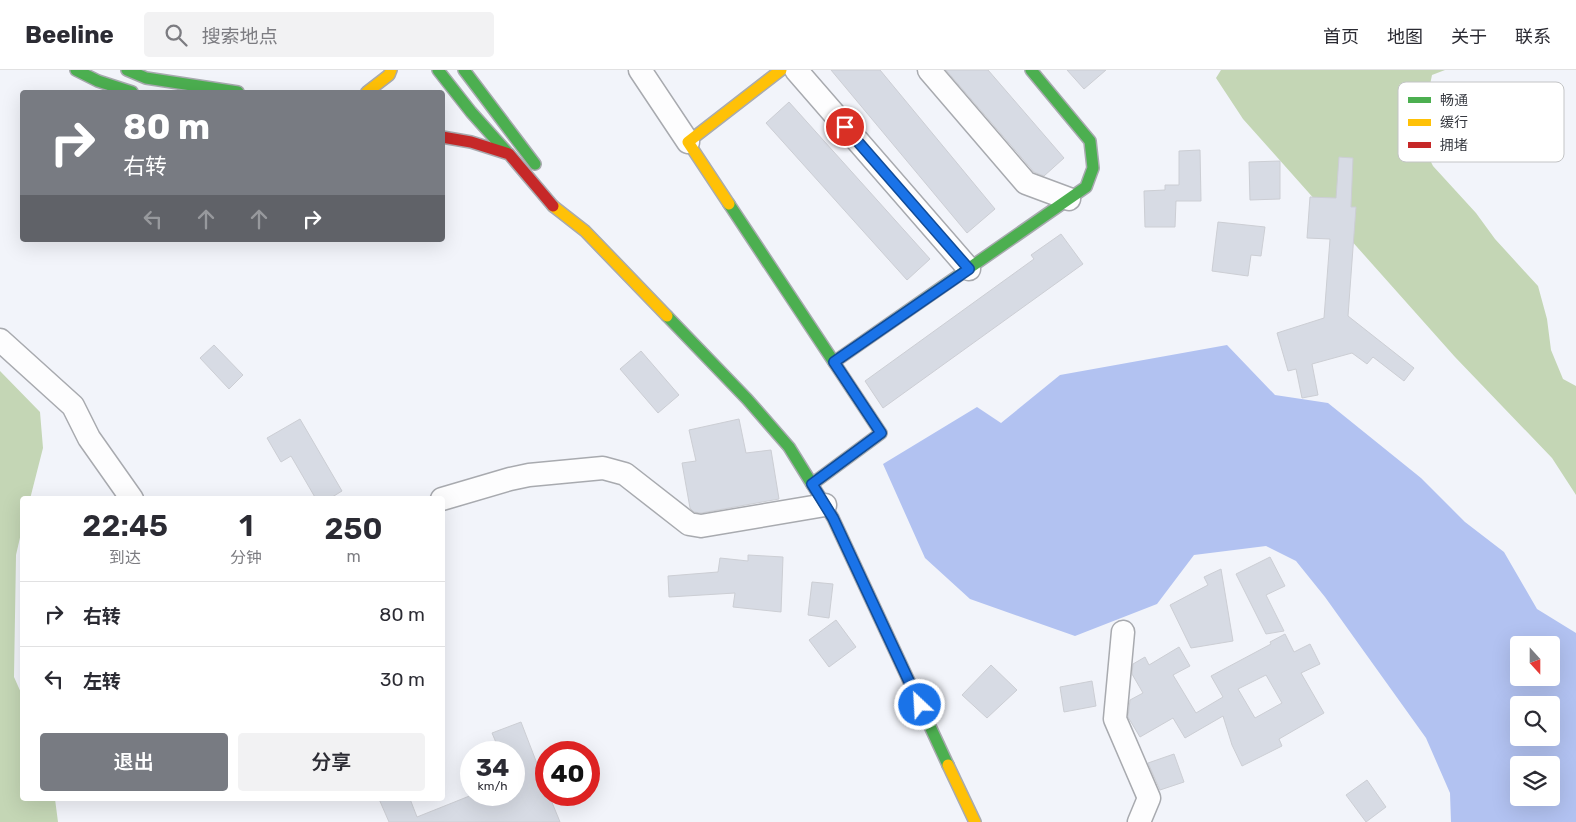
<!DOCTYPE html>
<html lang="zh">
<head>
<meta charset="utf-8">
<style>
  body { margin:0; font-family:Rubik,"Noto Sans SC",sans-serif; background:#f2f2f3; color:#2b2b33; height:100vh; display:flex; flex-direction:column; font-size:19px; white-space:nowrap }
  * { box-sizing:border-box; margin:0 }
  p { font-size:16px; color:#7c7c81 }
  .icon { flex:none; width:28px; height:28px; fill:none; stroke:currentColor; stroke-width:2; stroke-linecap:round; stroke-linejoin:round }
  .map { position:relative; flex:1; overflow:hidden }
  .sheet { position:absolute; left:20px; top:426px; width:425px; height:305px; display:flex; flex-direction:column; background:#fff; border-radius:5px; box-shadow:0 5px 20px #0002 }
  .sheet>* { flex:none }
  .guide { position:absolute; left:20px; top:20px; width:425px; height:152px; border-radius:5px; box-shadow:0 5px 20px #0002; background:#787b82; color:#fff; overflow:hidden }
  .needle { width:32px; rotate:159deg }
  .tools { position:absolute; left:1510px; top:566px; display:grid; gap:10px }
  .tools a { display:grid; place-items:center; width:50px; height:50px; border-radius:5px; background:#fff; box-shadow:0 5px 20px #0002; font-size:25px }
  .speed { position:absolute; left:460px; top:671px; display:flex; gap:10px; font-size:25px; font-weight:700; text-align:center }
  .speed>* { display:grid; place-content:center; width:65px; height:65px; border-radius:50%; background:#fff; box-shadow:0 5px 20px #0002; line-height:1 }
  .speed small { font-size:12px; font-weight:400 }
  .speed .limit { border:8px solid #d22; background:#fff; color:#111 }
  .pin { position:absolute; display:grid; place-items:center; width:42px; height:42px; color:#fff; margin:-21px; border:2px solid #fff; border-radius:50%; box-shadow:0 1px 5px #0007 }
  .me { position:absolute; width:55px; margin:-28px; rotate:335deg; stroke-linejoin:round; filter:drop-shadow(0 0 4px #0008) }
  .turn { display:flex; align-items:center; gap:18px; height:105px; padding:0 20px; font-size:22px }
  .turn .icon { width:65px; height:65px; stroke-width:2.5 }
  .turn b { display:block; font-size:35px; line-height:42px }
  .lanes { display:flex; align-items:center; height:48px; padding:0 20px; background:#0003; justify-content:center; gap:25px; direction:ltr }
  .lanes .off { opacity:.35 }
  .eta { display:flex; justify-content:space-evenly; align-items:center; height:85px; text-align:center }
  .eta b { font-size:30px; font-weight:600; line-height:35px }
  .button { display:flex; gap:10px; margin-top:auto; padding:10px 20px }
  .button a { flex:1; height:58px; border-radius:5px; background:#787b82; color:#fff; font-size:20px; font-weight:600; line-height:58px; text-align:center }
  .button a+a { background:#f2f2f3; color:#2b2b33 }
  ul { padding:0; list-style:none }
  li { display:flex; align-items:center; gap:15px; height:65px; padding:0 20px; border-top:1px solid #e1e1e2 }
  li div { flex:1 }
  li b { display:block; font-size:19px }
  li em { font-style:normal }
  header { display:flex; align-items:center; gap:30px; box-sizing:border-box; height:70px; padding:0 25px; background:#fff; border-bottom:1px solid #e1e1e2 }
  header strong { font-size:24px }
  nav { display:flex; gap:28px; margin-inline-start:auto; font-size:18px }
  .search { width:350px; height:45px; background:#f2f2f3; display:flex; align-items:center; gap:12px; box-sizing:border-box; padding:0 18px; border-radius:5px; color:#7c7c81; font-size:19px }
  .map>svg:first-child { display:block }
</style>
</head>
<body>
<header>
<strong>Beeline</strong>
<div class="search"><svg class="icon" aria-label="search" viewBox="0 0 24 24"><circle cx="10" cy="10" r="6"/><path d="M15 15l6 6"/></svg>搜索地点</div>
<nav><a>首页</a><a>地图</a><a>关于</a><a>联系</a></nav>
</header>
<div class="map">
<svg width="1576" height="752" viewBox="0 0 1576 752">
  <rect width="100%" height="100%" fill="#f2f4fa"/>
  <!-- forest -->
  <g fill="#c4d6b5">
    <path d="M1221,0H1445L1432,5L1419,68L1433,96L1476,143L1495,169L1538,216L1547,249L1551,280L1563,309L1576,316V425L1552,388L1455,287L1243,49L1216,8Z"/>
    <path d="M0,301L40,342L43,378L30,429H22V459L16,485L14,607L22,625V729H55L58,752H0Z"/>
  </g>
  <!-- water -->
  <path fill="#b2c2f1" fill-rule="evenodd" d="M1227,275L1275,325L1328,333L1421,408L1465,452L1504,482L1537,539L1576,563V752H1451L1450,723L1426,668L1325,527L1296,491L1266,476L1194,485L1157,534L1075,566L970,529L925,488L883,394L977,337L1001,353L1060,305ZM1519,575H1551V608H1519ZM1519,635H1551V668H1519ZM1519,695H1551V728H1519Z"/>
  <!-- building -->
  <g fill="#d7dbe4" stroke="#ccced4" fill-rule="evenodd">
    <path d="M831,0H880L995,139L967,163Z"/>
    <path d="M946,0H988L1064,88L1044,106L1034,102Z"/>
    <path d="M1067,0H1106L1084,19Z"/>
    <path d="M789,32L930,189L907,210L766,53Z"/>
    <path d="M1200,80L1201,131H1176L1175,157H1145L1144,121L1165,120V115H1179V81Z"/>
    <path d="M1339,87L1353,88L1351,137H1356L1348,246L1414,298L1404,311L1373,287L1367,294L1352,283L1312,294L1318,325L1302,328L1296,299L1288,301L1277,263L1324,248L1330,169L1307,168L1310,127L1336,128Z"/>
    <path d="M1280,91V129L1250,130L1249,92Z"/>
    <path d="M1218,152L1265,157L1261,186L1251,185L1248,206L1212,201Z"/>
    <path d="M1061,164L1083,194L883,338L865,311L1034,189L1031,185Z"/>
    <path d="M214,275L243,305L229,319L200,288Z"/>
    <path d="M641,281L679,325L658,343L620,299Z"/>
    <path d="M300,349L342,421L329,429H316L291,386L281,392L267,368Z"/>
    <path d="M739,349L746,383L771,380L779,429L701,443L694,442L690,438L682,393L696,391L689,360Z"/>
    <path d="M748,485L783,487L781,542L733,537L735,523L669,527L668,506L718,502L720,488L748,491Z"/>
    <path d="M1270,487L1285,516L1266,525L1284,561L1266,564L1236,504Z"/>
    <path d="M1221,499L1233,571L1191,578L1170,535L1208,515L1204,507Z"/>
    <path d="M812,512L833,514L829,548L808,545Z"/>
    <path d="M836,550L856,577L829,597L809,570Z"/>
    <path d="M1285,564L1294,582L1310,574L1320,594L1301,603L1324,643L1279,669L1282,676L1242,696L1232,675L1223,646L1185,668L1173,648L1140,667L1128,647L1130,630L1143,623L1132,604L1133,594L1145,587L1149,595L1179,577L1190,596L1173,605L1196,643L1223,627L1211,606L1271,574L1270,572ZM1266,605L1282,633L1255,648L1238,619Z"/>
    <path d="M991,595L1017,620L987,648L962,625Z"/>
    <path d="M1092,611L1096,636L1064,642L1060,617Z"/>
    <path d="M521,652L546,717V725H549L560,752H389L379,729H410L417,747L472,725H514V682H500L492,663Z"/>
    <path d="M1174,684L1184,712L1160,720L1148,693Z"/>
    <path d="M1367,710L1386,737L1366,752L1346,725Z"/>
  </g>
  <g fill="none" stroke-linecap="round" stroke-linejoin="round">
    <!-- street casing -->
    <g stroke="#a8aaaf" stroke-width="25">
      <g id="street">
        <path d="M640,0L688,72"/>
        <path d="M796,0L969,199"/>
        <path d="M929,0L1026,113L1069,129"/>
        <path d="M0,270L73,336L89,368L132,429"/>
        <path d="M442,429L510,409L529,405L603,398L625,404L689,454L701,456L825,435"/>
        <path d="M1123,562L1115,649L1149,728L1139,752"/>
      </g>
    </g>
    <!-- fast casing -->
    <g stroke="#a8aaaf" stroke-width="14">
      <g id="fast">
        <path d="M76,0L98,11L132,22"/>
        <path d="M127,0L146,8L238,22"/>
        <path d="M438,0L471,42L506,81"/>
        <path d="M464,0L535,94"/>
        <path d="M729,134L881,363L812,414"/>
        <path d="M667,246L747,329L789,377L833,448L948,695"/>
        <path d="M834,292L1086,117L1093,98L1090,71L1031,0"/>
      </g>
    </g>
    <!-- slow casing -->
    <g stroke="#a8aaaf" stroke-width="14">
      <g id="slow">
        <path d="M367,22L389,5L391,0"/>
        <path d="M729,134L688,72L781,0"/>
        <path d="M553,136L585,161L667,246"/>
        <path d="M948,695L975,752"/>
      </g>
    </g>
    <!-- jam casing -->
    <g stroke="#a8aaaf" stroke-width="14">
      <path id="jam" d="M442,67L471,72L509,84L553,136"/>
    </g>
    <!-- street -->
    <use href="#street" stroke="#fdfdfe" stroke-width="22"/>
    <!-- fast -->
    <use href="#fast" stroke="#4caf50" stroke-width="11"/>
    <!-- slow -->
    <use href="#slow" stroke="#ffc107" stroke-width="11"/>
    <!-- jam -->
    <use href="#jam" stroke="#c62828" stroke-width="11"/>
  </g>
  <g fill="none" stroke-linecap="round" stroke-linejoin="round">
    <!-- route casing -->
    <g stroke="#114b97" stroke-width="12">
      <path id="route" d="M845,57L969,199L834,292L881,363L812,414L833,448L920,635"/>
    </g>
    <!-- route -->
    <use href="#route" stroke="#1a73e8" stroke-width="9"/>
  </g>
  <!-- legend -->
  <rect x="1398" y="12" width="166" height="80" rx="8" fill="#fff" stroke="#c3c4c6" stroke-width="1"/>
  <rect x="1408" y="27" width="23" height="6" fill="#4caf50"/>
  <rect x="1408" y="49" width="23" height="7" fill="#ffc107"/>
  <rect x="1408" y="72" width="23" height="6" fill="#c62828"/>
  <g font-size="14" fill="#373a41">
    <text x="1440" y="35">畅通</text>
    <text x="1440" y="57">缓行</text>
    <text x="1440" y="80">拥堵</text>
  </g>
</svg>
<div class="tools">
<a><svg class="needle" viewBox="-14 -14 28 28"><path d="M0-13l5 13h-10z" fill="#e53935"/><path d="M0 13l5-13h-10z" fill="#7c7c81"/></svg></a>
<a><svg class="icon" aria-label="search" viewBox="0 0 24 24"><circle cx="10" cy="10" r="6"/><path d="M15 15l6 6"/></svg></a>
<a><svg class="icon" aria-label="layers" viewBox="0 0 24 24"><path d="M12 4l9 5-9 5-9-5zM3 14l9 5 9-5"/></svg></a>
</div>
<div class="speed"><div>34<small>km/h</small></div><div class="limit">40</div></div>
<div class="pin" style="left:845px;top:57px;background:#d93025"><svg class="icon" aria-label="arrive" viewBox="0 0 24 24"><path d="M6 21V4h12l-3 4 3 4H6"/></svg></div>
<svg class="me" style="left:920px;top:635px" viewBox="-20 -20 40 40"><circle r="17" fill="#1a73e8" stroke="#fff" stroke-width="3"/><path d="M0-11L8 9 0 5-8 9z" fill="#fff"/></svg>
<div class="guide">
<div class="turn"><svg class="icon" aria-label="right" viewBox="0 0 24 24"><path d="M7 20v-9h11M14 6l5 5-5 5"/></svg><div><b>80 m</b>右转</div></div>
<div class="lanes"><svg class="icon off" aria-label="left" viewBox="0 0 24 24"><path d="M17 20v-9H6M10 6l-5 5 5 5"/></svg><svg class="icon off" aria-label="ahead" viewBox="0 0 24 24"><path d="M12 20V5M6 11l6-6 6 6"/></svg><svg class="icon off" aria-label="ahead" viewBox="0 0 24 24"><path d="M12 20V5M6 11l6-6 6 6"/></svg><svg class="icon" aria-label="right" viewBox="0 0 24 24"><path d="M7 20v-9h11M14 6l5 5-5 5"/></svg></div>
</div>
<section class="sheet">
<div class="eta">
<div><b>22:45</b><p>到达</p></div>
<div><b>1</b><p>分钟</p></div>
<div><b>250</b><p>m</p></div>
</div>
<ul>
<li><svg class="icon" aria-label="right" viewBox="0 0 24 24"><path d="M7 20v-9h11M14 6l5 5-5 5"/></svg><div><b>右转</b></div><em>80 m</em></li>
<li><svg class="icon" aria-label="left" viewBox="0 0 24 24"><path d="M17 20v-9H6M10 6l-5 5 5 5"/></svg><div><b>左转</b></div><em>30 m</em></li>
</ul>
<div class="button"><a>退出</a><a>分享</a></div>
</section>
</div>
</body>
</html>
